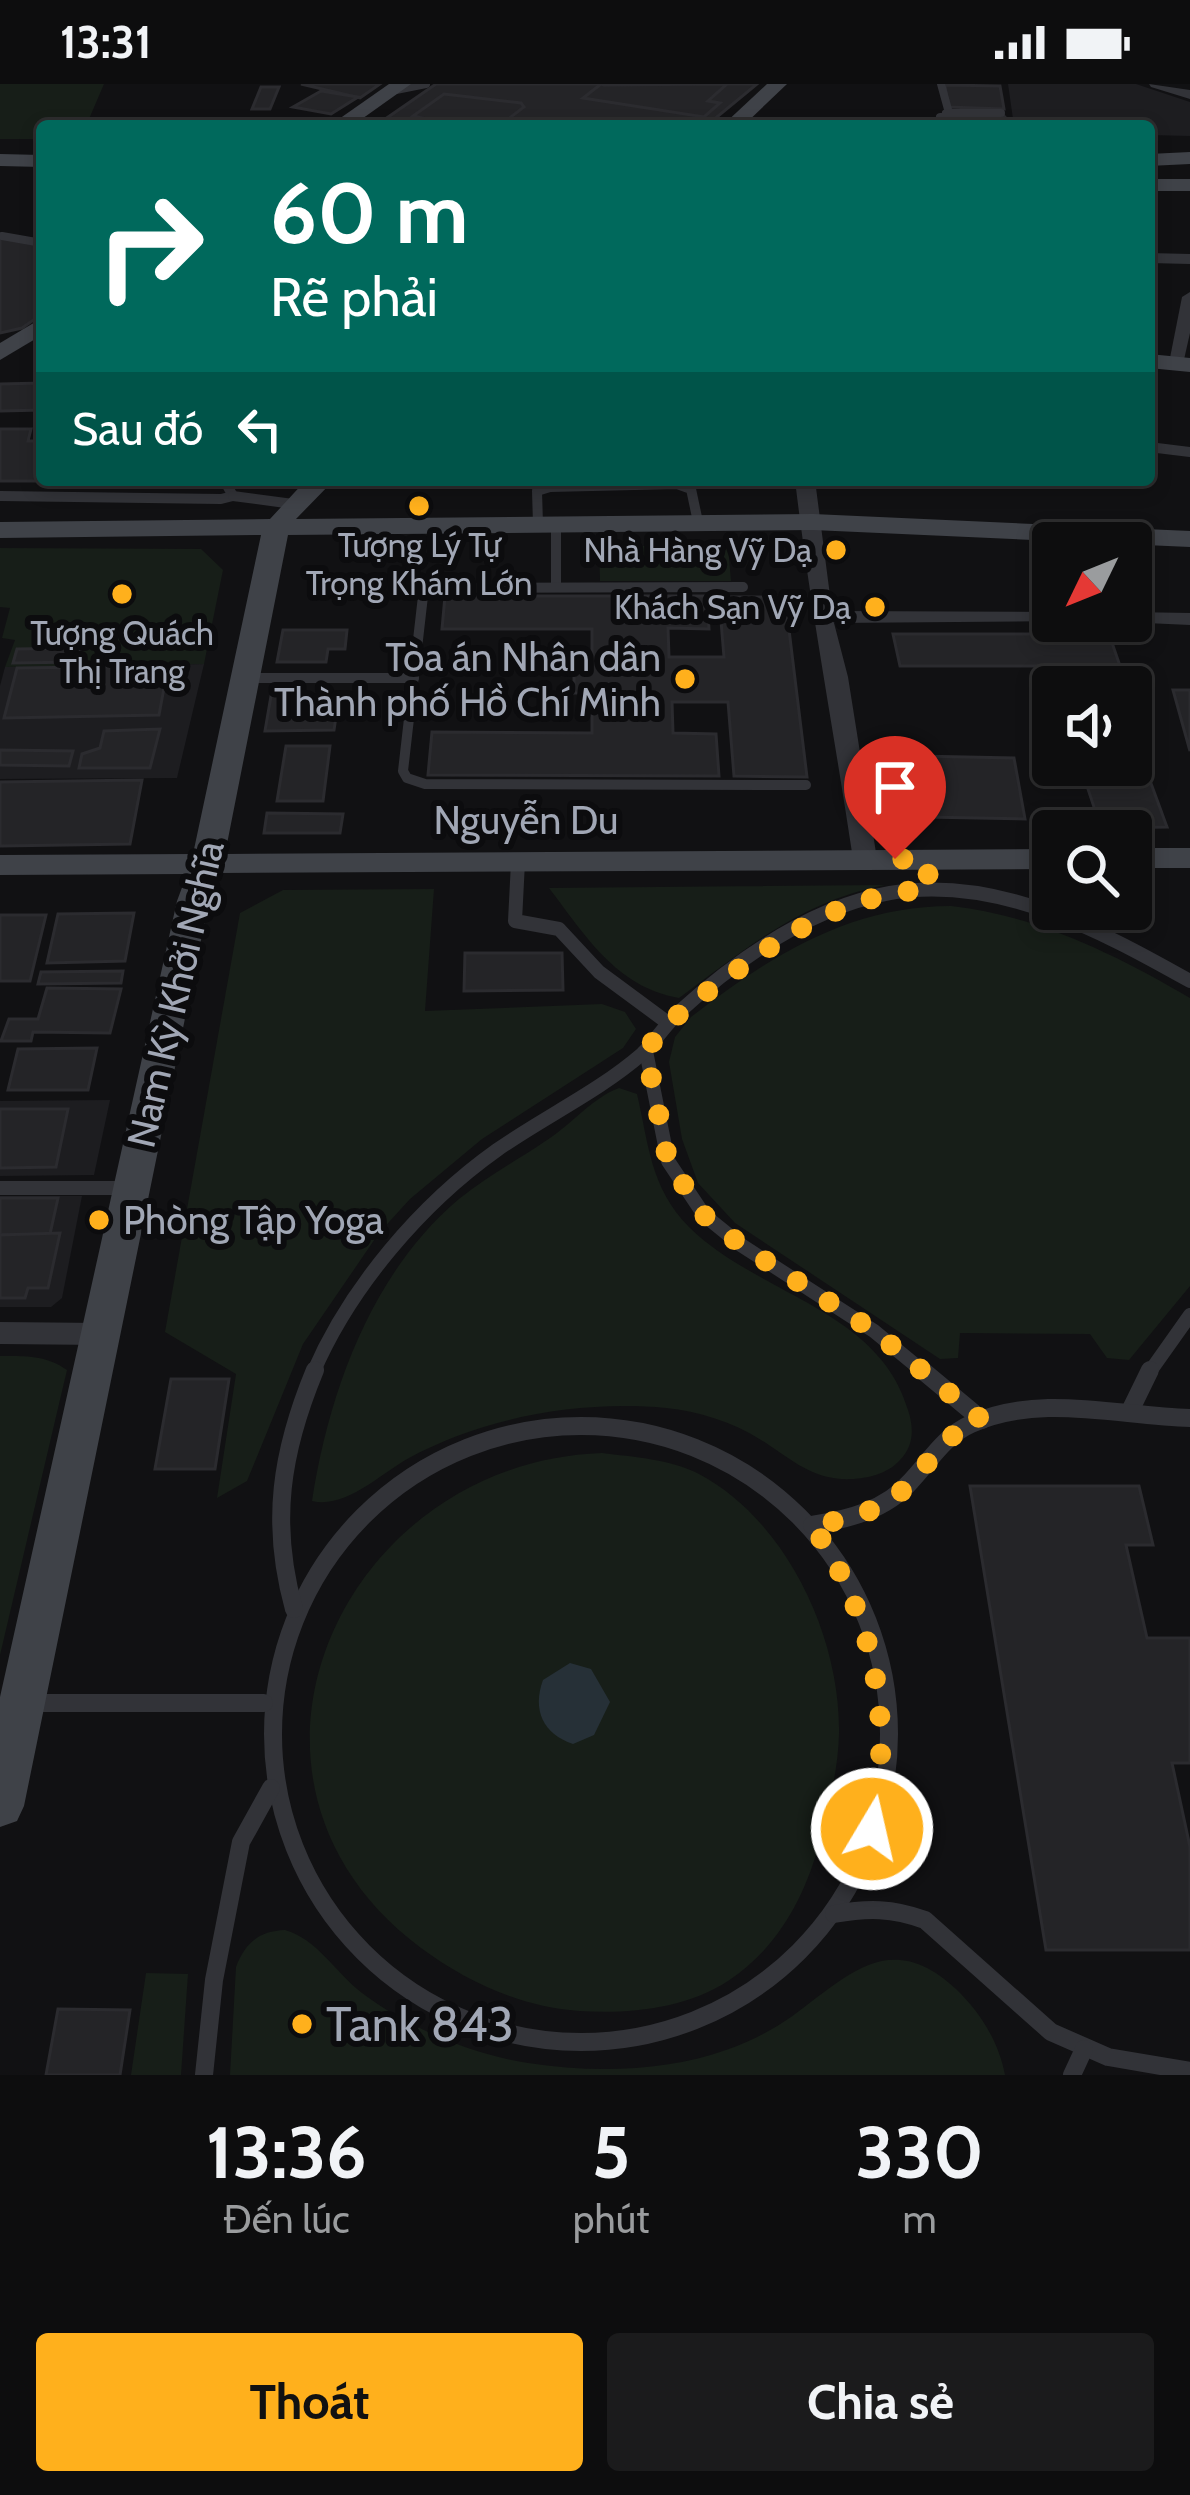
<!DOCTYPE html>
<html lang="vi">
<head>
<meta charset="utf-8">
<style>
  body { margin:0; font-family:Cabin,sans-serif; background:#1b1b1c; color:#f1f3f6; height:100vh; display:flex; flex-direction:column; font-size:45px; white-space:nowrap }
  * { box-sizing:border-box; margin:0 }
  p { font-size:39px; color:#9a9c9e }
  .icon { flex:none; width:66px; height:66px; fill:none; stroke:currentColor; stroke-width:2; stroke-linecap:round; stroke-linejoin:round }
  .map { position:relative; height:1991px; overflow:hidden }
  .side { display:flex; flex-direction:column; background:#0d0d0e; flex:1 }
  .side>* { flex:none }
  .guide { position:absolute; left:36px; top:36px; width:1119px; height:366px; border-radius:12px; box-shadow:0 6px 18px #0003,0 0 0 3px #2d2d2e; background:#00695c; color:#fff; overflow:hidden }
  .needle { width:78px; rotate:227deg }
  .buttons { position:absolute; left:1032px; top:438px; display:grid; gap:24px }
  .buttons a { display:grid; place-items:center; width:120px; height:120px; border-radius:12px; background:#0d0d0e; box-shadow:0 6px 18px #0003,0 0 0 3px #2d2d2e; font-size:60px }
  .pin { position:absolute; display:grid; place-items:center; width:102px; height:102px; color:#fff; margin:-123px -51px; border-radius:50% 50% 50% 0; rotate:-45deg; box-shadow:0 0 12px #0007 }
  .pin .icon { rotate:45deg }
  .me { position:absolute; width:132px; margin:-66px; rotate:9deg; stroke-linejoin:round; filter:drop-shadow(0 0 9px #0008) }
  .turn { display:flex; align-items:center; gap:42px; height:252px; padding:0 36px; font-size:54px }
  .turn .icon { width:156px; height:156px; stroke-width:2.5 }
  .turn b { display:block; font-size:84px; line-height:102px }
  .then { display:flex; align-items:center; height:114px; padding:0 36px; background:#0003; gap:24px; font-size:45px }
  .eta { display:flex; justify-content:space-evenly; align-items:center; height:204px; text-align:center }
  .eta b { font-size:72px; font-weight:700; line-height:84px }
  .action { display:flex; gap:24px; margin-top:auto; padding:24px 36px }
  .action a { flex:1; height:138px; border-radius:12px; background:#ffb01c; color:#111; font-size:48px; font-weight:700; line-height:138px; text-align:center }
  .action a+a { background:#1b1b1c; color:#f1f3f6 }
  .status { display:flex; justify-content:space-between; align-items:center; height:84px; padding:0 60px; background:#0d0d0e; direction:ltr }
  .status svg { height:33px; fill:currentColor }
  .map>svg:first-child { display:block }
</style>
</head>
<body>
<div class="status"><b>13:31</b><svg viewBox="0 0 49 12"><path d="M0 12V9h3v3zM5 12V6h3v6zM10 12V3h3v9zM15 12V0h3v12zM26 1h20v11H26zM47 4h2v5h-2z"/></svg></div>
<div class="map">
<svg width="1190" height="1991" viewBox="0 0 1190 1991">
  <rect width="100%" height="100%" fill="#111113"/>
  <!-- built -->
  <g fill="#1d1d20">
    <path d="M1008,0H1136L1190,18V52L1149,51V42H1014Z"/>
    <path d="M204,580L177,694L0,695V602L5,583Z"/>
    <path d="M110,1016L94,1091L0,1092V1017Z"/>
    <path d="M0,1112H82L62,1214L51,1223H0Z"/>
  </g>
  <!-- green -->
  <g fill="#171e18">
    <path d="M0,0H104L86,42H42V55H0Z"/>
    <path d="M728,462L731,497H600L599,462Z"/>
    <path d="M0,464L201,465L223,486L204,580L5,583L15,556L2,554L10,524L0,523Z"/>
    <path d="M885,801C802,817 745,865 679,914C616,903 585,851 549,804Z"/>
    <path d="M434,805L425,927L602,920L625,928L636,945L623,964L482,1055L410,1115L379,1149L303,1260L247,1397L217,1414L236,1290L165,1248L240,829L283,806Z"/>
    <path d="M951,822C1036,831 1117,871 1190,914V1202L1129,1276L1107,1274L1090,1250L960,1249L958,1274L940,1275L735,1139L698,1099L682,1055L669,978L675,953L691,933C770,872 849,822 951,822Z"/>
    <path d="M619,1004L637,1010C649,1061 650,1103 689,1143C756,1210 879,1225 908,1326C914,1344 914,1362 900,1376C886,1392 861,1396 841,1395C808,1393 787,1372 761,1356C733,1338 698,1327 666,1324C580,1316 485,1333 409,1374C380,1390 346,1425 312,1417C329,1307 372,1188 459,1115C486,1093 516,1077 544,1058C569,1043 593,1013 619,1004Z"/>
    <path d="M0,1272C25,1272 46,1271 67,1286L0,1571Z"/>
    <path d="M602,1369C633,1373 670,1375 699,1390C786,1436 841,1553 839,1650C838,1687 829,1721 820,1757C805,1813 778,1864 728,1897C685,1925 629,1930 579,1927C521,1923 467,1898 421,1864C196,1696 341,1378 602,1369Z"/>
    <path d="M285,1846C317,1855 336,1889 362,1909C409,1944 470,1970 528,1979C593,1989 664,1988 726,1966C749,1958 771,1947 791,1933C847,1893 889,1843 956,1905C980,1928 999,1958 1005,1991H230L236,1883C245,1859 259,1847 285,1846Z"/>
    <path d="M146,1889L188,1890L181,1991H131Z"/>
  </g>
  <!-- water -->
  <path fill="#263037" d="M570,1579L591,1585L610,1618L594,1651L573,1660C543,1650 532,1626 543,1596Z"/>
  <!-- building -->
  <g fill="#242427" stroke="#2b2b2f" stroke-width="3">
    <path d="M301,0H380L360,14Z"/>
    <path d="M436,0H757L706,42H382L381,38Z"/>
    <path d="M601,0L604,1L727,0L708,17L720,19L704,33L583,14Z"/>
    <path d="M945,1L1000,2L1004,25L948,23Z"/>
    <path d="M261,3H279L270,25H252Z"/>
    <path d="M321,7L358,13L331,30L293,23Z"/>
    <path d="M444,10L521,19L524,23L499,42H459L413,32Z"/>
    <path d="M951,31H1003L1013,42H946L943,35H952Z"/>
    <path d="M0,153L42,161V230L22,244L0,249Z"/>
    <path d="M42,299V326L0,327V300Z"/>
    <path d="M0,345H31L28,357H39L37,368H42V396L213,397H114L112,402H69L70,397H0Z"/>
    <path d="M445,512H707L709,545L668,544L669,573H724L719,513H785L807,693L734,692L728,618H672L673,649L716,650L719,692L428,691L432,648L592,649V618H583V609H574V581H583V573H592V545H442Z"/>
    <path d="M283,546H347L345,565H328L326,578H277Z"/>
    <path d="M893,550H1109L1120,582H900Z"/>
    <path d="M81,564L77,578L13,579L17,565Z"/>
    <path d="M168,582L159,631L4,634L17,584Z"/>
    <path d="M1173,606H1190V667Z"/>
    <path d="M271,612H320L318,626H337L334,646L265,647Z"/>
    <path d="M160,645L150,684H79L82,670L100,664L104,647Z"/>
    <path d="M286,662H330L323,717H277Z"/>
    <path d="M1131,664H1138L1167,743L1101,744L1080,681H1131Z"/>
    <path d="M0,666L73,667L69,682L0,681Z"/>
    <path d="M917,672L1014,674L1025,735L925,733Z"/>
    <path d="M142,696L130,760L0,762V698Z"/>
    <path d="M267,729L343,730L340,749H264Z"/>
    <path d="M134,829L125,877L47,879L58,830Z"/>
    <path d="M0,831H46L30,897H0Z"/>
    <path d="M465,869H562L563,906L464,907Z"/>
    <path d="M123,887L121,899L38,900L41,888Z"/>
    <path d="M47,904L121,905L110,949L33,948L31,957H1L9,935H38Z"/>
    <path d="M97,964L88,1006H8L18,965Z"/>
    <path d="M0,1025H68L56,1083L0,1084Z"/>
    <path d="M0,1114H58L50,1150L0,1151Z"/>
    <path d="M60,1149L48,1204H28L25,1214H0V1151Z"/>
    <path d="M171,1295H229L215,1385H155Z"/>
    <path d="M970,1402H1139L1153,1461H1126L1147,1554H1190V1679H1172L1190,1763V1866H1046Z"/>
    <path d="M58,1925L130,1926L120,1991H46Z"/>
  </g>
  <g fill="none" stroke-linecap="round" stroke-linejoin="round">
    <!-- lane-far3 -->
    <g stroke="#323338" stroke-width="8">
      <path d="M941,0L949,29"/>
      <path d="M391,7L426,0"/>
      <path d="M943,42L940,33H948L946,29H1001"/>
      <path d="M2,152L42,159"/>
    </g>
    <!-- lane-far2 -->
    <g stroke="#323338" stroke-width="10">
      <path d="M1149,363L1190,368"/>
      <path d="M0,412L221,415L233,412L224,396"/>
      <path d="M233,412L293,420"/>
      <path d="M538,440L537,407L550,403L677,400L691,405L698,438"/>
      <path d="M556,440V502"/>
      <path d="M743,503L432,504L423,512L403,687L407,694L425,700L806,701"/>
      <path d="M243,594H414"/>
    </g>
    <!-- lane-far1 -->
    <g stroke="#323338" stroke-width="14">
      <path d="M518,778L515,837L559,845L599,888L668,939"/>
      <path d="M646,967L668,1077L704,1131L741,1161L874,1247L925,1289"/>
      <path d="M0,1104H126"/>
      <path d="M313,1289C350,1203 421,1120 497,1066C544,1033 598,1008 642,970C655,958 664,942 678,929C736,876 811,823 890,809C998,791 1099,846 1190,897"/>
      <path d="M1149,1289L1190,1231"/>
    </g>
    <!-- lane -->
    <g stroke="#323338" stroke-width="18">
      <path d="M922,1286L982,1336"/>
      <path d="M1130,1327L1150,1286"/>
      <circle cx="581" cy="1650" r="308"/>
      <path d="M812,1441C849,1435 886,1426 911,1397C930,1377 944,1352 971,1340C1040,1309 1117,1332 1190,1334"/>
      <path d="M294,1525C270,1439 281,1368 315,1286"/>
      <path d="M29,1619H264"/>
      <path d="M834,1830C868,1824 892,1824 925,1836L1051,1948L1108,1973L1190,1987"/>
      <path d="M204,1991L214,1896L241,1758L271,1704"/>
      <path d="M1072,1991L1084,1965"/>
    </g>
    <!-- street -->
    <g fill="#323338" fill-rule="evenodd">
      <path d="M1149,0L1190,6V15L1151,3Z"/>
      <path d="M1149,169L1190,170V180L1149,179Z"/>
      <path d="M1190,208V249L1183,280L1168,284L1182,213Z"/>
      <path d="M795,396H815L832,527L1053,528V537H1061L834,539L848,593L877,775L865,782L853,775C834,648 810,523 795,396Z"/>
      <path d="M1131,528L1190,529V541L1124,538L1131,537Z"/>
      <path d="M0,1238L101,1239L112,1242L116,1250L112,1258L101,1261L0,1260Z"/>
    </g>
    <!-- secondary -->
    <g fill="#3f4248" fill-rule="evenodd">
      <path d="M389,0H411L352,42H329Z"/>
      <path d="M767,0H787L743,42H722Z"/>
      <path d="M1190,68V80L1149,82V70Z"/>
      <path d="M0,70L42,71V83L0,82Z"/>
      <rect x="1149" y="95" width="41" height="12"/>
      <path d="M42,234V251L0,276V259Z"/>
      <path d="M1149,270L1190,274V288L1149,284Z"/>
      <path d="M306,396H334L296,435L813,430L1190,447V463L813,446L288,451L225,770L1053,765V785L219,789L209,817L24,1722L17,1737L0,1743V1613L177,817L187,790L0,791V771L193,770L261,451L0,454V438L270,435Z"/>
      <rect x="1131" y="764" width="59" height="20"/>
    </g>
  </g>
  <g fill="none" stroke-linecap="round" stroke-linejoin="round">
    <!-- route -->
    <path stroke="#ffb01c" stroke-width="21" stroke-dasharray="0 37.8" d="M872,1745C894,1636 875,1533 812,1441C846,1436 881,1428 906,1403C936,1374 938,1353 982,1336L874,1247L741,1161L704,1131L668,1077L646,967C668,935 697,915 729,892C793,845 849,810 931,805L925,775H895"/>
  </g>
  <!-- markers -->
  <g fill="#ffb01c" stroke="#0c0c0e" stroke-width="4.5">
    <circle cx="419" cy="422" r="12"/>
    <circle cx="836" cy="466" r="12"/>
    <circle cx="122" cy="510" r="12"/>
    <circle cx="875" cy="523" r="12"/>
    <circle cx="685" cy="595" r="12"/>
    <circle cx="99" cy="1136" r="12"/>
    <circle cx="302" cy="1940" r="12"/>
  </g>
  <g text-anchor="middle" stroke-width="12" stroke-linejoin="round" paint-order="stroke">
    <!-- far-poi labels -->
    <g font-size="33" fill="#a1a7b5" stroke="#0c0c0e">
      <text x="419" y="473">Tượng Lý Tự<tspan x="419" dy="38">Trọng Khám Lớn</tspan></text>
      <text x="812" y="478" text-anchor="end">Nhà Hàng Vỹ Dạ</text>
      <text x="851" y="535" text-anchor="end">Khách Sạn Vỹ Dạ</text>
      <text x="122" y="561">Tượng Quách<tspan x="122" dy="38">Thị Trang</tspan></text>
    </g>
    <!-- poi labels -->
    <g font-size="39" fill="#a1a7b5" stroke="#0c0c0e" text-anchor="end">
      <text x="661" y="587">Tòa án Nhân dân<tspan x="661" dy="45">Thành phố Hồ Chí Minh</tspan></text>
      <text x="123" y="1150" text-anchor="start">Phòng Tập Yoga</text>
    </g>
    <!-- street labels -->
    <g font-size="39" fill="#a1a7b5" stroke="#0c0c0e">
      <text x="526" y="750">Nguyễn Du</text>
      <text transform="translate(175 910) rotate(-77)" y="14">Nam Kỳ Khởi Nghĩa</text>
    </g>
    <!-- near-poi labels -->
    <g font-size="48" fill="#a1a7b5" stroke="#0c0c0e" text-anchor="start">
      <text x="326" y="1957">Tank 843</text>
    </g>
  </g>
</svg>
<div class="buttons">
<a><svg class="needle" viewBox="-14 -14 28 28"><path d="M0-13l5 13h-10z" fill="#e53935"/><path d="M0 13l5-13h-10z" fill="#9a9c9e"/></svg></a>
<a><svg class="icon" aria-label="sound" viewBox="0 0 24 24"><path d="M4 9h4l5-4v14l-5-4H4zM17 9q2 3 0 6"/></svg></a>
<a><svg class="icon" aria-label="search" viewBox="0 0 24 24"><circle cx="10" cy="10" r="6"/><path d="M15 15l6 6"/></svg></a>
</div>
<div class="pin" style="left:895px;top:775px;background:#d93025"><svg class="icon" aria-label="arrive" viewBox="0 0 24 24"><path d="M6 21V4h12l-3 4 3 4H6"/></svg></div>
<svg class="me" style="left:872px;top:1745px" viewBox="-20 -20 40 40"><circle r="17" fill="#ffb01c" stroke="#fff" stroke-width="3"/><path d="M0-11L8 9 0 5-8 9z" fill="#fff"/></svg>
<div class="guide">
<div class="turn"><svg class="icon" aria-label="right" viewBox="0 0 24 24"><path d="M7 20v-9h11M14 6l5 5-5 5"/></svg><div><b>60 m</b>Rẽ phải</div></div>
<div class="then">Sau đó<svg class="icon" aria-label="left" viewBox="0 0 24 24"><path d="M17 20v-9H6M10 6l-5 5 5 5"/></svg></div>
</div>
</div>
<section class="side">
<div class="eta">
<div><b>13:36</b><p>Đến lúc</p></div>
<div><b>5</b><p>phút</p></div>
<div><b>330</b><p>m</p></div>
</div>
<div class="action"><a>Thoát</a><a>Chia sẻ</a></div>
</section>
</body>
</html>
